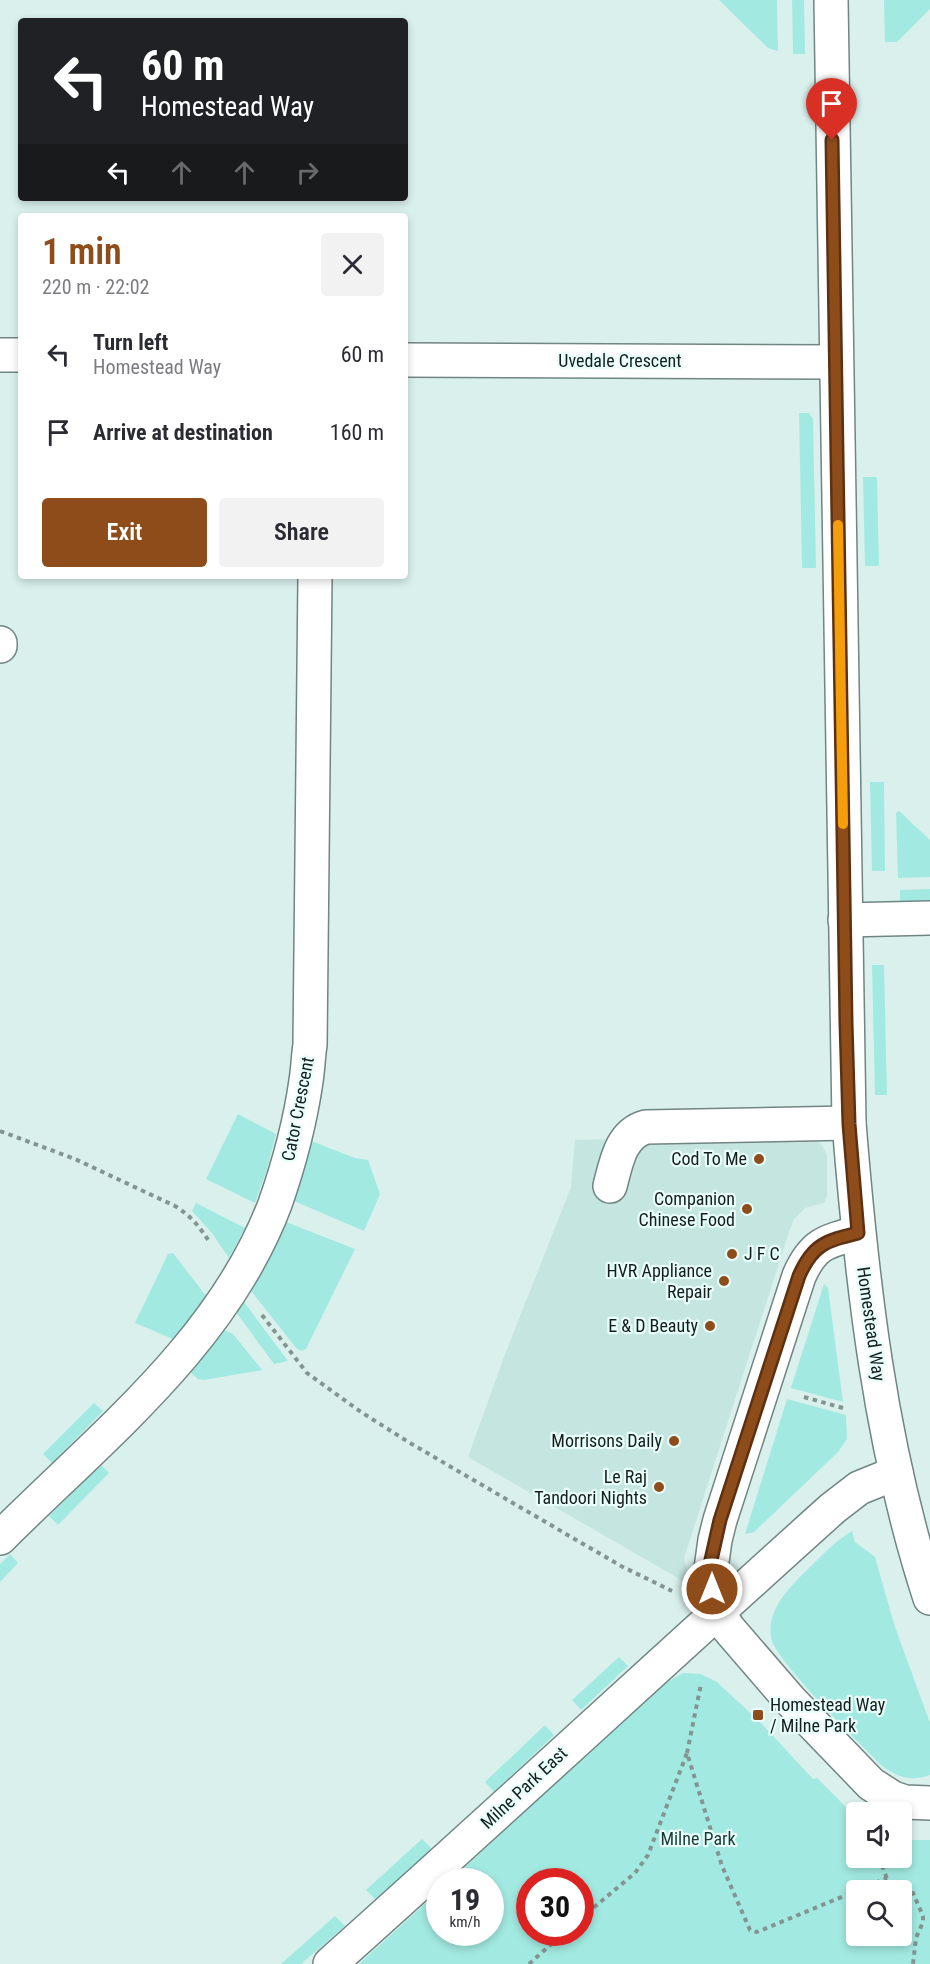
<!DOCTYPE html>
<html lang="en">
<head>
<meta charset="utf-8">
<style>
  body { margin:0; font-family:"Roboto Condensed",sans-serif; background:#f2f2f3; color:#2b2b33; height:100vh; display:flex; flex-direction:column; font-size:22px; white-space:nowrap }
  * { box-sizing:border-box; margin:0 }
  p { font-size:20px; color:#7c7c81 }
  .icon { flex:none; width:33px; height:33px; fill:none; stroke:currentColor; stroke-width:2; stroke-linecap:round; stroke-linejoin:round }
  .map { position:relative; flex:1; overflow:hidden }
  .panel { position:absolute; left:18px; top:213px; width:390px; height:366px; display:flex; flex-direction:column; background:#fff; border-radius:6px; box-shadow:0 3px 9px #0003 }
  .panel>* { flex:none }
  .hud { position:absolute; left:18px; top:18px; width:390px; height:183px; border-radius:6px; box-shadow:0 3px 9px #0003; background:#202124; color:#fff; overflow:hidden }
  .fabs { position:absolute; left:846px; top:1802px; display:grid; gap:12px }
  .fabs a { display:grid; place-items:center; width:66px; height:66px; border-radius:6px; background:#fff; box-shadow:0 3px 9px #0003; font-size:30px }
  .speed { position:absolute; left:426px; top:1868px; display:flex; gap:12px; font-size:30px; font-weight:700; text-align:center }
  .speed>* { display:grid; place-content:center; width:78px; height:78px; border-radius:50%; background:#fff; box-shadow:0 3px 9px #0003; line-height:1 }
  .speed small { font-size:15px; font-weight:400 }
  .speed .limit { border:9px solid #d22; background:#fff; color:#111 }
  .pin { position:absolute; display:grid; place-items:center; width:51px; height:51px; color:#fff; margin:-62px -26px; border-radius:50% 50% 50% 0; rotate:-45deg; box-shadow:0 0 6px #0007 }
  .pin .icon { rotate:45deg }
  .me { position:absolute; width:66px; margin:-33px; rotate:0deg; stroke-linejoin:round; filter:drop-shadow(0 0 4px #0008) }
  .turn { display:flex; align-items:center; gap:21px; height:126px; padding:0 24px; font-size:27px }
  .turn .icon { width:78px; height:78px; stroke-width:2.5 }
  .turn b { display:block; font-size:42px; line-height:51px }
  .lanes { display:flex; align-items:center; height:57px; padding:0 24px; background:#0003; justify-content:center; gap:30px; direction:ltr }
  .lanes .off { opacity:.35 }
  .round { display:grid; place-items:center; flex:none; width:63px; height:63px; border-radius:6px; background:#f2f2f3 }
  .summary { display:flex; align-items:center; justify-content:space-between; height:102px; padding:0 24px }
  h1 { font-size:36px; font-weight:600; line-height:45px; color:#8e4c1b }
  .action { display:flex; gap:12px; margin-top:auto; padding:12px 24px }
  .action a { flex:1; height:69px; border-radius:6px; background:#8e4c1b; color:#fff; font-size:24px; font-weight:600; line-height:69px; text-align:center }
  .action a+a { background:#f2f2f3; color:#2b2b33 }
  ul { padding:0; list-style:none }
  li { display:flex; align-items:center; gap:18px; height:78px; padding:0 24px }
  li div { flex:1 }
  li b { display:block; font-size:22px }
  li em { font-style:normal }
  .map>svg:first-child { display:block }
</style>
</head>
<body>
<div class="map">
<svg width="930" height="1964" viewBox="0 0 930 1964">
  <rect width="100%" height="100%" fill="#d9f0ed"/>
  <!-- built -->
  <path fill="#c5e5e1" d="M715,1137L811,1139L817,1141L821,1144L827,1155V1195L824,1203L805,1208L794,1219L789,1232L684,1558L688,1574L697,1589L468,1457L504,1357L571,1187L575,1140Z"/>
  <!-- green -->
  <g fill="#a2eae1" fill-rule="evenodd">
    <path d="M719,0H777L778,51L768,48Z"/>
    <path d="M792,0H804L805,54H793Z"/>
    <path d="M884,0H930V9L897,42H885Z"/>
    <path d="M799,413H809L813,419L816,568H802Z"/>
    <path d="M863,477H877L879,566H865Z"/>
    <path d="M870,782H884L885,871H872Z"/>
    <path d="M899,811L930,840V877L898,878L896,813Z"/>
    <path d="M930,889V901H900V890Z"/>
    <path d="M872,965H884L887,1095H875Z"/>
    <path d="M238,1114L276,1134L267,1169L255,1203L206,1179Z"/>
    <path d="M311,1141L355,1158L368,1160L380,1194L364,1231L294,1201Z"/>
    <path d="M196,1203L245,1228L229,1258L212,1233L192,1211Z"/>
    <path d="M286,1222L355,1249L306,1349L301,1351L297,1349L251,1291L270,1258Z"/>
    <path d="M173,1253L206,1296L189,1322L173,1339L135,1323L168,1254Z"/>
    <path d="M824,1284L828,1288L843,1402L791,1388Z"/>
    <path d="M244,1302L288,1361L274,1364L236,1312Z"/>
    <path d="M224,1330L233,1334L262,1370L204,1380L198,1379L190,1372Z"/>
    <path d="M787,1399L846,1415L847,1439L838,1452L754,1532L745,1534Z"/>
    <path d="M94,1403L103,1411L52,1463L43,1454Z"/>
    <path d="M101,1465L109,1473L58,1525L49,1516Z"/>
    <path d="M852,1531L855,1542L875,1557L895,1627L930,1723V1775C910,1782 897,1777 881,1765C860,1743 774,1660 771,1637C767,1611 787,1590 803,1574C819,1559 833,1542 852,1531Z"/>
    <path d="M10,1554L18,1563L0,1582V1564Z"/>
    <path d="M619,1657L628,1666L581,1710L572,1700Z"/>
    <path d="M683,1673L701,1674L717,1682L762,1724L813,1779L817,1778L856,1817V1857H902V1840H930V1964H359L439,1891L440,1932H490V1881H450L665,1683ZM530,1881H580V1932H530ZM856,1890H902V1935H856Z"/>
    <path d="M545,1725L554,1735L494,1792L485,1782Z"/>
    <path d="M422,1839L432,1849L376,1900L366,1890Z"/>
    <path d="M335,1916L345,1926L301,1964H281Z"/>
  </g>
  <g fill="none" stroke-linecap="round" stroke-linejoin="round">
    <!-- minor casing -->
    <g stroke="#718582" stroke-width="36">
      <g id="minor">
        <path d="M831,0L849,1123C862,1284 880,1445 930,1598"/>
        <path d="M0,355H21"/>
        <path d="M405,360L836,362"/>
        <path d="M0,643V646"/>
        <path d="M845,920L930,918"/>
        <path d="M610,1186C616,1164 620,1134 646,1127L849,1123"/>
        <path d="M858,1233C826,1241 813,1244 799,1276L720,1520L715,1540L710,1576L718,1611L728,1628L791,1701L871,1784L893,1798L905,1802L930,1803"/>
        <path d="M0,1538C101,1437 223,1342 275,1204C289,1164 300,1123 306,1081C308,1069 308,1057 310,1045L315,576"/>
        <path d="M330,1964C499,1813 665,1659 833,1508L859,1488L896,1473"/>
      </g>
    </g>
    <!-- path -->
    <g stroke="#849492" stroke-width="4" stroke-dasharray="4.5 4.5" stroke-linecap="butt">
      <path d="M0,1131L75,1159L175,1206C191,1216 200,1227 210,1243"/>
      <path d="M262,1315L307,1373L361,1412L410,1443L621,1566L672,1591"/>
      <path d="M804,1397L843,1408"/>
      <path d="M687,1753L701,1684"/>
      <path d="M879,1857L891,1890"/>
      <path d="M859,1890L887,1878"/>
      <path d="M902,1892L913,1893L923,1916V1922L916,1938L913,1964"/>
      <path d="M580,1919L635,1873L648,1855L687,1753L722,1866L750,1930L757,1932L856,1891"/>
      <path d="M529,1964L565,1932"/>
    </g>
    <!-- minor -->
    <use href="#minor" stroke="#fff" stroke-width="33"/>
  </g>
  <g fill="none" stroke-linecap="round" stroke-linejoin="round">
    <!-- route casing -->
    <g stroke="#5c3112" stroke-width="15">
      <path id="route" d="M712,1589L711,1560L720,1520L799,1276C813,1244 826,1241 858,1233L849,1124L846,1023L832,140"/>
    </g>
    <!-- route -->
    <use href="#route" stroke="#8e4c1b" stroke-width="10"/>
    <!-- slow -->
    <path stroke="#f59e0b" stroke-width="10" d="M838,525L843,824"/>
  </g>
  <!-- markers -->
  <g fill="#8e4c1b" stroke="#e7fefa" stroke-width="2">
    <circle cx="759" cy="1159" r="6"/>
    <circle cx="747" cy="1209" r="6"/>
    <circle cx="732" cy="1254" r="6"/>
    <circle cx="724" cy="1281" r="6"/>
    <circle cx="710" cy="1326" r="6"/>
    <circle cx="674" cy="1441" r="6"/>
    <circle cx="659" cy="1487" r="6"/>
    <rect x="752" y="1709" width="12" height="12" rx="3"/>
  </g>
  <g text-anchor="middle" stroke-width="4.5" stroke-linejoin="round" paint-order="stroke">
    <!-- street labels -->
    <g font-size="18" fill="#161e1d" stroke="#e7fefa">
      <text x="620" y="367">Uvedale Crescent</text>
      <text transform="translate(298 1109) rotate(-79)" y="6">Cator Crescent</text>
      <text transform="translate(871 1324) rotate(82)" y="6">Homestead Way</text>
      <text transform="translate(524 1788) rotate(-43)" y="6">Milne Park East</text>
    </g>
    <!-- poi labels -->
    <g font-size="18" fill="#161e1d" stroke="#e7fefa" text-anchor="end">
      <text x="747" y="1165">Cod To Me</text>
      <text x="735" y="1205">Companion<tspan x="735" dy="21">Chinese Food</tspan></text>
      <text x="744" y="1260" text-anchor="start">J F C</text>
      <text x="712" y="1277">HVR Appliance<tspan x="712" dy="21">Repair</tspan></text>
      <text x="698" y="1332">E &amp; D Beauty</text>
      <text x="662" y="1447">Morrisons Daily</text>
      <text x="647" y="1483">Le Raj<tspan x="647" dy="21">Tandoori Nights</tspan></text>
      <text x="770" y="1711" text-anchor="start">Homestead Way<tspan x="770" dy="21">/ Milne Park</tspan></text>
    </g>
    <!-- park labels -->
    <g font-size="18" fill="#173a37" stroke="#e7fefa">
      <text x="698" y="1845">Milne Park</text>
    </g>
  </g>
</svg>
<div class="fabs">
<a><svg class="icon" aria-label="sound" viewBox="0 0 24 24"><path d="M4 9h4l5-4v14l-5-4H4zM17 9q2 3 0 6"/></svg></a>
<a><svg class="icon" aria-label="search" viewBox="0 0 24 24"><circle cx="10" cy="10" r="6"/><path d="M15 15l6 6"/></svg></a>
</div>
<div class="speed"><div>19<small>km/h</small></div><div class="limit">30</div></div>
<div class="pin" style="left:832px;top:140px;background:#d93025"><svg class="icon" aria-label="arrive" viewBox="0 0 24 24"><path d="M6 21V4h12l-3 4 3 4H6"/></svg></div>
<svg class="me" style="left:712px;top:1589px" viewBox="-20 -20 40 40"><circle r="17" fill="#8e4c1b" stroke="#fff" stroke-width="3"/><path d="M0-11L8 9 0 5-8 9z" fill="#fff"/></svg>
<div class="hud">
<div class="turn"><svg class="icon" aria-label="left" viewBox="0 0 24 24"><path d="M17 20v-9H6M10 6l-5 5 5 5"/></svg><div><b>60 m</b>Homestead Way</div></div>
<div class="lanes"><svg class="icon" aria-label="left" viewBox="0 0 24 24"><path d="M17 20v-9H6M10 6l-5 5 5 5"/></svg><svg class="icon off" aria-label="ahead" viewBox="0 0 24 24"><path d="M12 20V5M6 11l6-6 6 6"/></svg><svg class="icon off" aria-label="ahead" viewBox="0 0 24 24"><path d="M12 20V5M6 11l6-6 6 6"/></svg><svg class="icon off" aria-label="right" viewBox="0 0 24 24"><path d="M7 20v-9h11M14 6l5 5-5 5"/></svg></div>
</div>
<section class="panel">
<div class="summary"><div><h1>1 min</h1><p>220 m · 22:02</p></div><a class="round"><svg class="icon" aria-label="close" viewBox="0 0 24 24"><path d="M6 6l12 12M18 6L6 18"/></svg></a></div>
<ul>
<li><svg class="icon" aria-label="left" viewBox="0 0 24 24"><path d="M17 20v-9H6M10 6l-5 5 5 5"/></svg><div><b>Turn left</b><p>Homestead Way</p></div><em>60 m</em></li>
<li><svg class="icon" aria-label="arrive" viewBox="0 0 24 24"><path d="M6 21V4h12l-3 4 3 4H6"/></svg><div><b>Arrive at destination</b></div><em>160 m</em></li>
</ul>
<div class="action"><a>Exit</a><a>Share</a></div>
</section>
</div>
</body>
</html>
